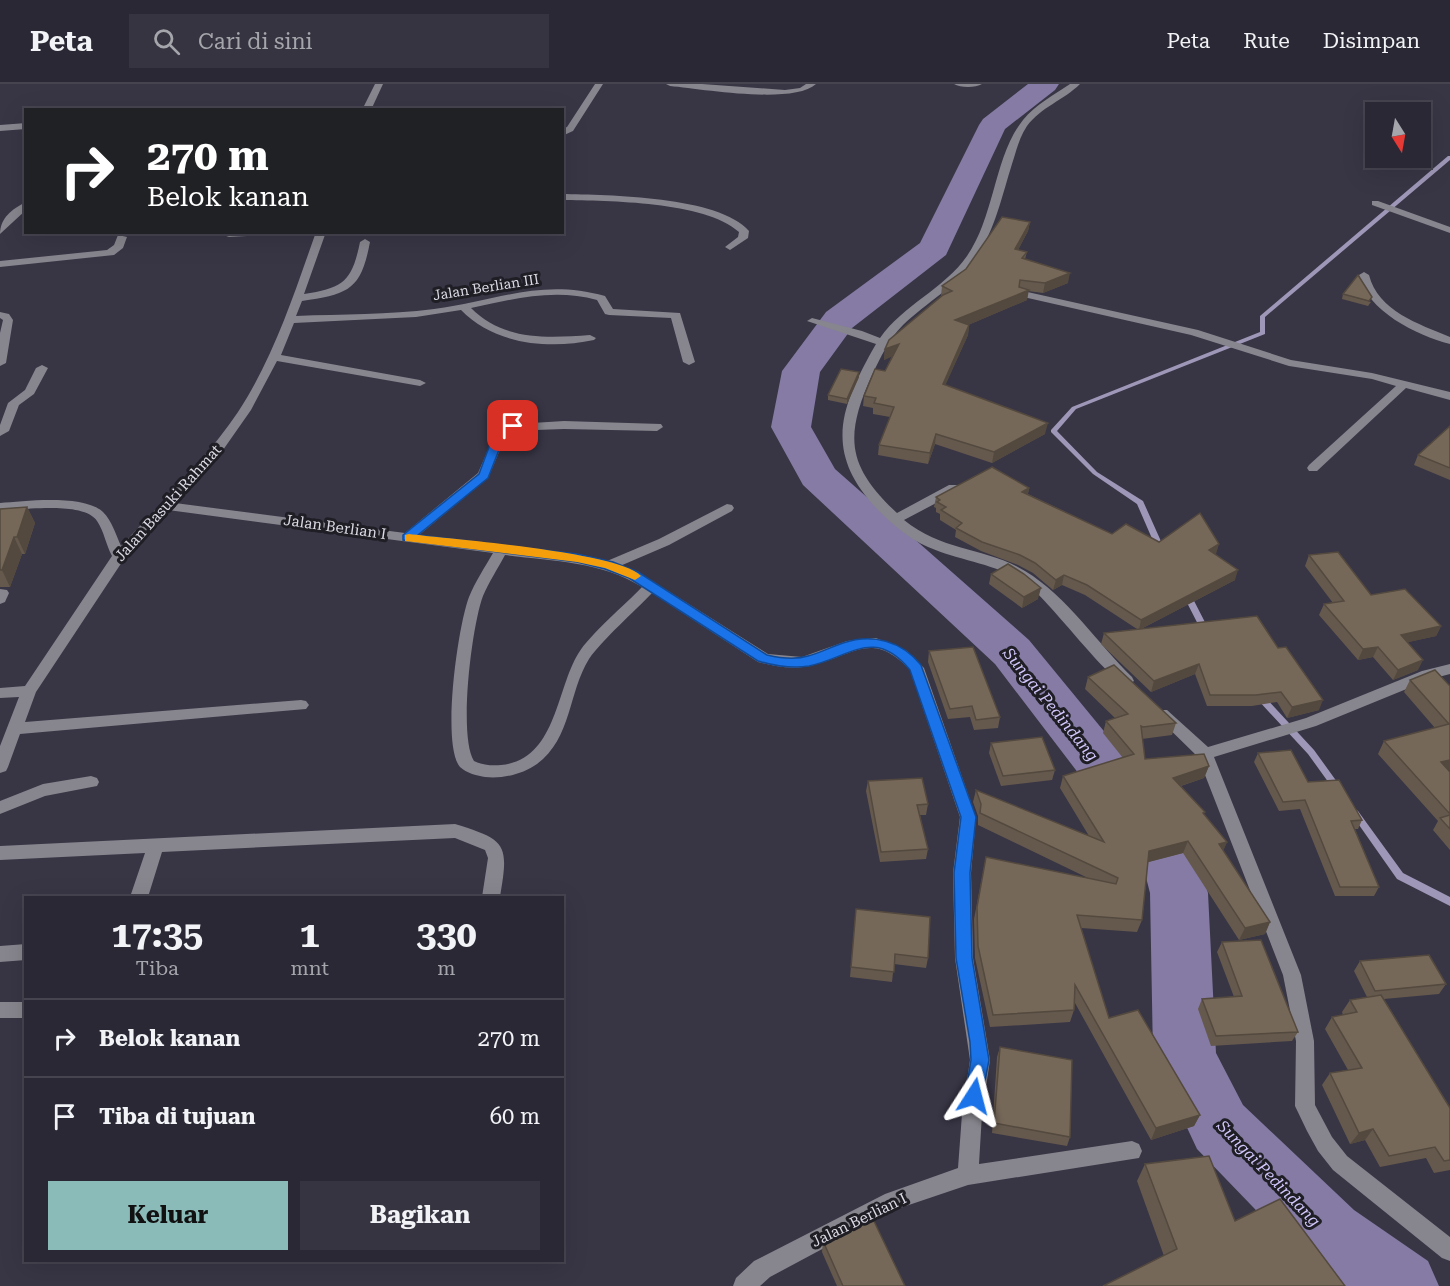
<!DOCTYPE html>
<html lang="id">
<head>
<meta charset="utf-8">
<style>
  body { margin:0; font-family:"Roboto Serif",serif; background:#363440; color:#f1f3f6; height:100vh; display:flex; flex-direction:column; font-size:22px; white-space:nowrap }
  * { box-sizing:border-box; margin:0 }
  p { font-size:20px; color:#a5a6ac }
  .icon { flex:none; width:33px; height:33px; fill:none; stroke:currentColor; stroke-width:2; stroke-linecap:round; stroke-linejoin:round }
  .map { position:relative; flex:1; overflow:hidden }
  .side { position:absolute; left:24px; top:812px; width:540px; height:366px; display:flex; flex-direction:column; background:#2a2834; border-radius:0px; box-shadow:0 6px 24px #0002,0 0 0 2px #46444f }
  .side>* { flex:none }
  .guide { position:absolute; left:24px; top:24px; width:540px; height:126px; border-radius:0px; box-shadow:0 6px 24px #0002,0 0 0 2px #46444f; background:#202124; color:#fff; overflow:hidden }
  .needle { width:39px; rotate:169deg }
  .tools { position:absolute; left:1365px; top:18px; display:grid; gap:12px }
  .tools a { display:grid; place-items:center; width:66px; height:66px; border-radius:0px; background:#2a2834; box-shadow:0 6px 24px #0002,0 0 0 2px #46444f; font-size:30px }
  .pin { position:absolute; display:grid; place-items:center; width:51px; height:51px; color:#fff; margin:-26px; border-radius:12px; box-shadow:0 3px 9px #0006 }
  .me { position:absolute; width:66px; margin:-33px; rotate:9deg; stroke-linejoin:round; filter:drop-shadow(0 0 4px #0008) }
  .turn { display:flex; align-items:center; gap:21px; height:126px; padding:0 24px; font-size:27px }
  .turn .icon { width:78px; height:78px; stroke-width:2.5 }
  .turn b { display:block; font-size:42px; line-height:51px }
  .eta { display:flex; justify-content:space-evenly; align-items:center; height:102px; text-align:center }
  .eta b { font-size:36px; font-weight:700; line-height:42px }
  .button { display:flex; gap:12px; margin-top:auto; padding:12px 24px }
  .button a { flex:1; height:69px; border-radius:0px; background:#8bbbb9; color:#111; font-size:24px; font-weight:700; line-height:69px; text-align:center }
  .button a+a { background:#363440; color:#f1f3f6 }
  ul { padding:0; list-style:none }
  li { display:flex; align-items:center; gap:18px; height:78px; padding:0 24px; border-top:2px solid #46444f }
  li div { flex:1 }
  li b { display:block; font-size:22px }
  li em { font-style:normal }
  header { display:flex; align-items:center; gap:36px; box-sizing:border-box; height:84px; padding:0 30px; background:#2a2834; border-bottom:2px solid #46444f }
  header strong { font-size:28px }
  nav { display:flex; gap:33px; margin-inline-start:auto; font-size:21px }
  .search { width:420px; height:54px; background:#363440; display:flex; align-items:center; gap:15px; box-sizing:border-box; padding:0 21px; border-radius:0px; color:#a5a6ac; font-size:22px }
  .map>svg:first-child { display:block }
</style>
</head>
<body>
<header>
<strong>Peta</strong>
<div class="search"><svg class="icon" aria-label="search" viewBox="0 0 24 24"><circle cx="10" cy="10" r="6"/><path d="M15 15l6 6"/></svg>Cari di sini</div>
<nav><a>Peta</a><a>Rute</a><a>Disimpan</a></nav>
</header>
<div class="map">
<svg width="1450" height="1202" viewBox="0 0 1450 1202">
  <rect width="100%" height="100%" fill="#383545"/>
  <g fill="none" stroke-linecap="round" stroke-linejoin="round">
    <!-- stream -->
    <g fill="#9f97b7" fill-rule="evenodd">
      <path d="M1448,72H1450V76L1265,233V250L1076,325L1057,347L1097,388L1143,417L1164,464L1163,466H1157L1137,420L1093,390L1051,348V346L1072,323L1260,248V232Z"/>
      <path d="M1186,506L1190,509L1210,548L1209,550H1203L1202,548L1182,509Z"/>
      <path d="M1260,610L1263,611L1314,666L1340,702L1341,704L1340,706H1334L1308,670L1257,615L1256,613Z"/>
      <path d="M1355,725L1358,727L1403,789L1450,813V822L1397,795L1352,731L1350,729L1352,727Z"/>
    </g>
    <!-- river -->
    <path fill="#857ba4" fill-rule="evenodd" d="M1028,0H1059L1055,6L1005,45L946,171L852,244L820,288L811,343L835,385L1029,556L1186,747L1194,763L1208,809L1216,969L1243,1021L1354,1126L1428,1177L1439,1202H1342L1304,1176L1197,1065L1153,971L1150,809L1140,770L995,580L803,401L771,343L782,287L788,279L826,228L920,159L979,41L983,35Z"/>
    <!-- minor -->
    <g fill="#87858d" fill-rule="evenodd">
      <path d="M375,0H383L371,26H362Z"/>
      <path d="M595,0H603L573,47L562,52V45L567,43Z"/>
      <path d="M666,0H702L785,6L800,4L806,0H816C793,21 702,5 670,2Z"/>
      <path d="M954,0H982C976,4 960,4 954,0Z"/>
      <path d="M1070,0H1080C1064,16 1041,23 1027,42C1019,54 1016,68 1012,80C1002,112 995,146 976,174C957,202 927,218 903,241C888,256 881,273 872,291C844,353 847,382 897,429L949,401H959L960,404L959,407L904,436C943,468 986,463 1025,487C1068,513 1097,559 1132,593L1134,597L1127,602C1109,597 1052,520 1029,502C998,479 962,478 928,463C908,454 892,440 877,425C823,368 840,323 876,260L807,237L812,234L862,247L880,254C903,221 944,205 967,172C995,132 994,72 1023,36C1036,20 1054,11 1070,0Z"/>
      <path d="M494,22L498,25L464,26Z"/>
      <path d="M26,39V45L0,47V41Z"/>
      <path d="M562,110C608,111 719,112 749,147L748,154L730,166L725,163L738,153L739,148C704,117 609,117 562,116Z"/>
      <path d="M1372,117H1378L1450,143V149L1372,121Z"/>
      <path d="M26,118V126L0,150C0,134 12,125 26,118Z"/>
      <path d="M215,148H270L265,151L229,153Z"/>
      <path d="M316,148H326L304,210C344,204 352,197 360,158L365,155L370,158C361,206 349,210 302,217L296,232C342,230 388,231 434,225C496,217 540,194 605,212L613,225L680,229L695,278L689,281L683,278L671,234L609,231L605,230L597,216C554,204 513,215 471,224C504,257 547,254 590,251L596,254L594,256C548,266 494,260 461,226L416,233L294,239L281,271L420,296L426,299L420,302L277,277L251,326L223,366L175,419L405,449L478,389L499,341L564,337L661,340L663,343L657,347L564,345L508,347L488,394L419,451L607,477L659,455L727,420L732,421L734,424L732,427L669,461L620,482L638,488L768,570L802,573L847,557L876,554L907,567L924,584L976,733L971,789L973,874L990,976L982,1030L979,1080L1132,1057L1139,1060L1142,1067L1139,1074L968,1101L897,1125L770,1193L760,1202H733L736,1194L754,1177L885,1110L958,1084L962,1030L970,976L955,874L953,789L960,733L910,586C872,546 855,571 813,581C794,586 777,583 758,578L652,509C635,527 602,556 589,575C568,609 572,654 537,680C523,690 503,695 485,693C478,692 466,689 460,683C441,661 458,541 469,513C475,498 485,483 493,469L168,426L124,475L36,608L25,638L301,616L306,617L309,621L306,625L20,650L8,683L6,687L0,689V662L19,613L0,614V604L25,602L112,472C106,461 104,447 97,437C84,417 21,426 0,427V419C25,417 84,410 103,428C112,437 116,451 121,462C161,419 205,377 238,328C274,273 294,210 316,148ZM505,471C551,477 602,477 642,503C625,521 590,550 578,570C556,606 556,676 501,681C492,682 482,681 474,677C458,652 472,541 483,512C489,498 498,484 505,471Z"/>
      <path d="M118,151L127,153L123,164L114,171L0,183V177L107,166L114,161Z"/>
      <path d="M1364,188L1369,191C1378,227 1419,240 1450,253V260C1416,251 1367,227 1359,191Z"/>
      <path d="M1023,207L1198,246L1291,276L1372,289L1450,308V316L1406,304L1317,387H1309L1307,384L1309,381L1396,302L1372,295L1289,282L1191,251L1019,212V208Z"/>
      <path d="M0,228L9,230L13,236L6,279L0,282V249L3,236L0,234Z"/>
      <path d="M42,281L48,284L34,310L19,321L9,347L0,352V341L8,319L25,306L36,284Z"/>
      <path d="M0,505L7,506L9,509L5,518L0,520Z"/>
      <path d="M1450,580V590L1431,595L1316,642L1214,673L1301,891L1314,957L1315,1021L1332,1053L1347,1072L1450,1153V1177L1442,1174L1333,1086L1318,1067L1307,1047L1295,1022L1296,957L1283,891L1198,673L1154,630L1157,626H1167L1208,663L1306,634L1422,587Z"/>
      <path d="M91,692L97,694L99,698L97,702L45,712L0,730V717L43,700Z"/>
      <path d="M455,740C507,756 509,760 500,813H482L488,774L485,766L455,754L162,768L148,813H130L145,769L0,776V762Z"/>
      <path d="M26,860V876L0,878V862Z"/>
      <rect x="0" y="918" width="26" height="16"/>
    </g>
  </g>
  <!-- wall -->
  <g fill="#65594d">
    <path d="M1030,138L1028,147L1018,166L1027,168L1025,175L1068,199L1043,209L1028,207L1027,216L968,241H969L968,251L945,301L1045,350L992,379L935,360L928,380L878,371L879,361L890,333L873,330V324L863,322L864,312L885,287L892,272L884,276L885,265L941,212L942,202Z"/>
    <path d="M1343,210L1371,218L1368,222L1342,215Z"/>
    <path d="M859,293L847,320L828,316V311Z"/>
    <path d="M1450,342V396L1414,381L1418,371Z"/>
    <path d="M1029,404L1028,410L1112,450L1159,458L1216,470H1215L1235,496L1141,545L1257,532L1319,626L1287,634L1277,618L1252,622H1207L1195,590L1151,608L1101,560L1104,549L1137,545L1085,511L1062,501L1053,506L1033,489L1018,481L981,467L955,453L956,446L940,436V430L936,428V424L934,423L936,413Z"/>
    <path d="M27,423L35,439L25,470H22L10,503H0V425Z"/>
    <path d="M1309,471L1371,511L1441,542L1436,552L1408,558L1418,586L1393,596L1373,573L1358,576L1319,531L1324,520L1333,519L1305,482Z"/>
    <path d="M991,490L1038,515L1022,524L989,500Z"/>
    <path d="M929,567L1000,633L998,644L974,646L970,633L948,635L928,578Z"/>
    <path d="M1088,593L1176,639L1172,651L1142,655L1145,675L1209,682L1204,694L1181,702L1227,758L1223,766L1270,838L1265,850L1239,856L1183,769L1148,778L1142,836L1137,848L1081,844L1109,934L1200,1031L1194,1042L1151,1056L1075,919L1074,926L1070,938L990,943L975,874L974,835L986,773L1090,795L978,741V732L973,718L976,706L1089,752L1060,704L1063,692L1123,674L1103,649L1106,637L1115,634L1085,605Z"/>
    <path d="M1410,596L1450,602V686H1449L1450,688V766L1433,746L1438,737L1378,670L1384,657L1435,644L1404,608Z"/>
    <path d="M991,659L1055,686L1052,696L1001,702L989,669Z"/>
    <path d="M1258,669L1308,698L1362,736L1358,745H1355L1379,803L1374,812H1335L1300,725L1279,727L1254,678Z"/>
    <path d="M868,697L928,720L926,731H920L928,765L926,775L880,778L866,707Z"/>
    <path d="M856,825L928,874L926,884L894,880L892,898L850,893Z"/>
    <path d="M1222,858L1298,948L1292,957L1211,962L1198,925L1202,915L1234,913L1217,868Z"/>
    <path d="M1360,877L1446,900L1439,910L1384,915L1450,1024V1086L1434,1089L1426,1074L1380,1083L1365,1056L1350,1060L1322,1001L1330,989L1348,986L1325,945L1332,933L1343,931L1342,928L1350,916L1367,913L1354,887Z"/>
    <path d="M1000,963L1070,1053L1067,1062L992,1049L997,973Z"/>
    <path d="M1145,1080L1235,1137L1164,1172L1137,1097Z"/>
    <path d="M823,1157L905,1202H837L822,1168Z"/>
  </g>
  <!-- shaded-wall -->
  <g fill="#53493e">
    <path d="M1030,138L1028,147L1013,175L1015,165Z"/>
    <path d="M1070,189L1068,199L1043,209L1045,199Z"/>
    <path d="M1029,206L1027,216L954,247L955,236Z"/>
    <path d="M969,241L968,251L941,311L943,300Z"/>
    <path d="M899,260L898,270L884,276L885,265Z"/>
    <path d="M859,288V293L847,320V315Z"/>
    <path d="M1048,339L1045,350L992,379L994,368Z"/>
    <path d="M936,350L935,360L928,380L930,369Z"/>
    <path d="M1029,404L1027,413L1022,408Z"/>
    <path d="M27,423L35,439L25,470L17,453Z"/>
    <path d="M14,453L22,470L10,503L2,486Z"/>
    <path d="M1219,460L1216,470L1206,476L1209,466Z"/>
    <path d="M1238,486L1235,496L1139,546L1141,536Z"/>
    <path d="M1064,491L1062,501L1053,506L1056,496Z"/>
    <path d="M1041,504L1038,515L1022,524L1024,513Z"/>
    <path d="M1441,542L1436,552L1396,561L1401,551Z"/>
    <path d="M1378,563L1373,573L1358,576L1363,565Z"/>
    <path d="M1423,576L1418,586L1393,596L1398,586Z"/>
    <path d="M1199,580L1195,590L1151,608L1154,597Z"/>
    <path d="M1323,616L1319,626L1287,634L1292,623Z"/>
    <path d="M1450,676V686L1434,690L1441,678Z"/>
    <path d="M1209,682L1204,694L1168,706L1173,694Z"/>
    <path d="M1188,757L1183,769L1145,779L1149,767Z"/>
    <path d="M1227,758L1222,770L1219,760Z"/>
    <path d="M1270,838L1265,850L1239,856L1245,844Z"/>
    <path d="M1200,1031L1194,1042L1151,1056L1156,1044Z"/>
    <path d="M1373,1045L1365,1056L1350,1060L1359,1049Z"/>
  </g>
  <!-- building -->
  <g fill="#766859" stroke="#53493e" stroke-width="1.5">
    <path d="M1002,133L1030,138L1015,165L1027,168L1022,174L1070,189L1045,199L1020,196L1019,203L1029,206L955,236L969,241L943,300L1048,339L994,368L936,350L930,369L879,361L894,323L874,319L876,314L864,312L875,285L885,287L899,260L885,265L889,256L943,211L952,207L942,202L966,185Z"/>
    <path d="M1358,191L1372,213L1369,217L1343,210Z"/>
    <path d="M841,285L859,288L847,315L828,311Z"/>
    <path d="M1450,342V384L1418,371Z"/>
    <path d="M992,383L1029,404L1022,408L1112,450L1126,440L1159,458L1200,429L1219,460L1209,466L1238,486L1141,536L1087,501L1064,491L1056,496L1035,479L1020,471L982,458L956,444L962,439L941,426L946,423L937,418L940,416L936,413Z"/>
    <path d="M27,423L17,453H14L2,486H0V425Z"/>
    <path d="M1338,468L1371,511L1405,505L1441,542L1401,551L1423,576L1398,586L1378,563L1363,565L1324,520L1344,517L1309,471Z"/>
    <path d="M1008,480L1024,490L1041,504L1024,513L991,490Z"/>
    <path d="M1257,532L1278,564L1286,563L1323,616L1292,623L1281,608L1256,611H1210L1199,580L1154,597L1104,549Z"/>
    <path d="M973,563L1000,633L976,636L972,622L950,625L929,567Z"/>
    <path d="M1114,581L1176,639L1143,643L1141,642L1145,675L1204,670L1209,682L1173,694L1205,728L1203,729L1227,758L1219,760L1270,838L1245,844L1188,757L1149,767L1142,836L1077,831L1109,934L1138,926L1200,1031L1156,1044L1075,901L1074,926L993,931L978,862L977,823L986,773L1116,800L1118,794L980,729L981,720L976,706L1104,758L1063,692L1134,670L1106,637L1128,630L1088,593Z"/>
    <path d="M1435,586L1450,602V676L1441,678L1450,688V730L1384,657L1449,640L1410,596Z"/>
    <path d="M1042,653L1055,686L1003,692L991,659Z"/>
    <path d="M1291,666L1308,698L1339,696L1362,736L1351,737L1379,803H1340L1305,716L1283,718L1258,669Z"/>
    <path d="M922,694L928,720L917,721L928,765L881,768L868,697Z"/>
    <path d="M1450,731V745L1440,734Z"/>
    <path d="M856,825L930,833L928,874L895,870L894,888L851,883Z"/>
    <path d="M1261,856L1298,948L1216,952L1202,915L1242,912L1222,858Z"/>
    <path d="M1429,871L1446,900L1375,907L1360,877Z"/>
    <path d="M1381,911L1450,1024V1076L1444,1077L1435,1063L1389,1072L1373,1045L1359,1049L1330,989L1362,984L1332,933L1357,928L1350,916Z"/>
    <path d="M1000,963L1072,976L1070,1053L994,1039Z"/>
    <path d="M1209,1072L1235,1137L1280,1115L1345,1202H1103L1177,1165L1145,1080Z"/>
    <path d="M872,1133L905,1202H843L823,1157Z"/>
  </g>
  <!-- route -->
  <path fill="#1a73e8" stroke="#114b97" stroke-width="1.5" d="M513,339L519,342L506,348L488,394L418,451L577,470L613,478L638,488L767,571C780,574 795,576 808,572C820,569 831,563 843,559C872,549 902,557 921,581L976,733L970,789L972,874L989,976L981,1018L974,1020L968,1018L965,1012L971,976L970,958L956,874L954,789L961,733L910,586C874,542 849,574 809,582C791,585 775,582 758,577L629,494L605,485L577,478L403,456V451L479,390L495,347L499,342Z"/>
  <!-- slow -->
  <path fill="#f59e0b" d="M409,450C449,455 620,468 641,492L635,496L605,484L577,478L405,457V451Z"/>
  <g text-anchor="middle" stroke-width="6" stroke-linejoin="round" paint-order="stroke">
    <!-- far-street labels -->
    <g font-size="14" fill="#dbd9e3" stroke="#1f1e25">
      <text transform="translate(486 203) rotate(-9)" y="5">Jalan Berlian III</text>
    </g>
    <!-- street labels -->
    <g font-size="15" fill="#dbd9e3" stroke="#1f1e25">
      <text transform="translate(168 419) rotate(-48)" y="5">Jalan Basuki Rahmat</text>
      <text transform="translate(335 443) rotate(8)" y="5">Jalan Berlian I</text>
      <text transform="translate(859 1136) rotate(-26)" y="5">Jalan Berlian I</text>
    </g>
    <!-- water labels -->
    <g font-size="16" font-style="italic" fill="#d2c6fb" stroke="#1f1e25">
      <text transform="translate(1051 620) rotate(51)" y="6">Sungai Pedindang</text>
      <text transform="translate(1269 1089) rotate(46)" y="6">Sungai Pedindang</text>
    </g>
  </g>
</svg>
<div class="tools">
<a><svg class="needle" viewBox="-14 -14 28 28"><path d="M0-13l5 13h-10z" fill="#e53935"/><path d="M0 13l5-13h-10z" fill="#a5a6ac"/></svg></a>
</div>
<div class="pin" style="left:513px;top:342px;background:#d93025"><svg class="icon" aria-label="arrive" viewBox="0 0 24 24"><path d="M6 21V4h12l-3 4 3 4H6"/></svg></div>
<svg class="me" style="left:974px;top:1012px" viewBox="-20 -20 40 40"><path d="M0-17L14 15 0 8-14 15z" fill="#1a73e8" stroke="#fff" stroke-width="4"/></svg>
<div class="guide">
<div class="turn"><svg class="icon" aria-label="right" viewBox="0 0 24 24"><path d="M7 20v-9h11M14 6l5 5-5 5"/></svg><div><b>270 m</b>Belok kanan</div></div>
</div>
<section class="side">
<div class="eta">
<div><b>17:35</b><p>Tiba</p></div>
<div><b>1</b><p>mnt</p></div>
<div><b>330</b><p>m</p></div>
</div>
<ul>
<li><svg class="icon" aria-label="right" viewBox="0 0 24 24"><path d="M7 20v-9h11M14 6l5 5-5 5"/></svg><div><b>Belok kanan</b></div><em>270 m</em></li>
<li><svg class="icon" aria-label="arrive" viewBox="0 0 24 24"><path d="M6 21V4h12l-3 4 3 4H6"/></svg><div><b>Tiba di tujuan</b></div><em>60 m</em></li>
</ul>
<div class="button"><a>Keluar</a><a>Bagikan</a></div>
</section>
</div>
</body>
</html>
